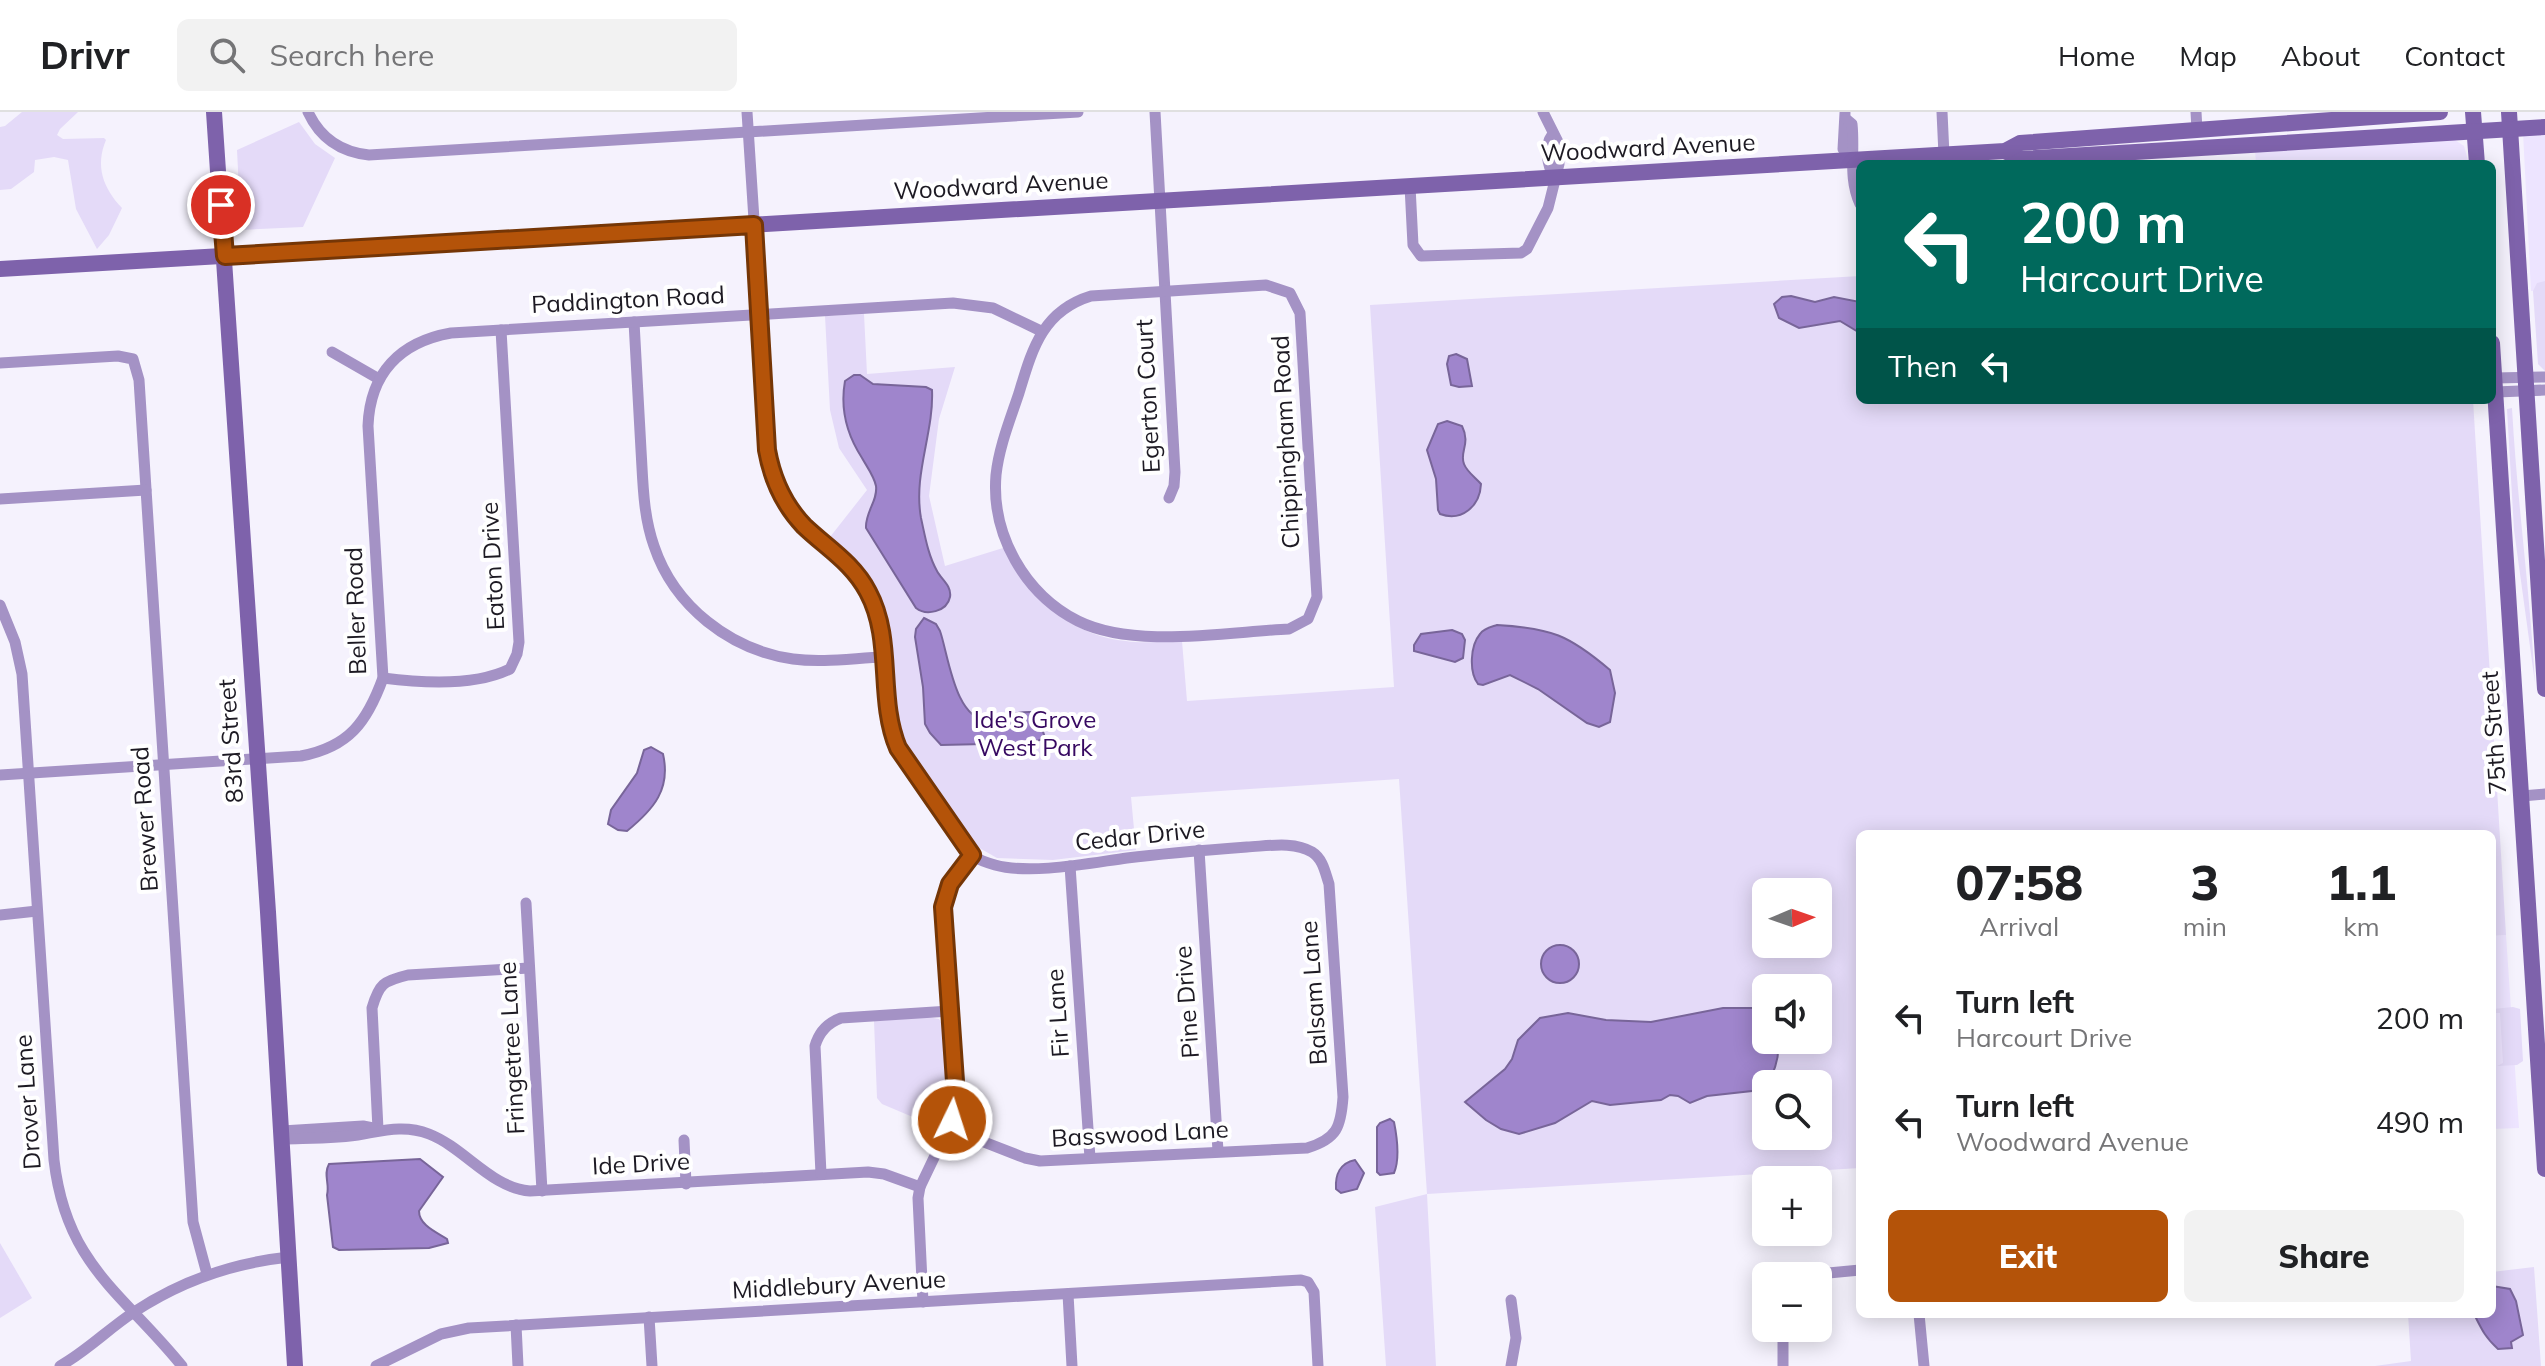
<!DOCTYPE html>
<html lang="en">
<head>
<meta charset="utf-8">
<style>
  body { margin:0; font-family:Mulish,sans-serif; background:#f2f2f2; color:#202124; height:100vh; display:flex; flex-direction:column; font-size:30px; white-space:nowrap }
  * { box-sizing:border-box; margin:0 }
  p { font-size:26px; color:#757577 }
  .icon { flex:none; width:44px; height:44px; fill:none; stroke:currentColor; stroke-width:2; stroke-linecap:round; stroke-linejoin:round }
  .map { position:relative; flex:1; overflow:hidden }
  .drawer { position:absolute; left:1856px; top:718px; width:640px; height:488px; display:flex; flex-direction:column; background:#fff; border-radius:12px; box-shadow:0 4px 20px #0003 }
  .drawer>* { flex:none }
  .banner { position:absolute; left:1856px; top:48px; width:640px; height:244px; border-radius:12px; box-shadow:0 4px 20px #0003; background:#00695c; color:#fff; overflow:hidden }
  .needle { width:52px; rotate:88deg }
  .buttons { position:absolute; left:1752px; top:766px; display:grid; gap:16px }
  .buttons a { display:grid; place-items:center; width:80px; height:80px; border-radius:12px; background:#fff; box-shadow:0 4px 20px #0003; font-size:40px }
  .pin { position:absolute; display:grid; place-items:center; width:68px; height:68px; color:#fff; margin:-34px; border:4px solid #fff; border-radius:50%; box-shadow:0 2px 8px #0007 }
  .me { position:absolute; width:88px; margin:-44px; rotate:4deg; stroke-linejoin:round; filter:drop-shadow(0 0 6px #0008) }
  .turn { display:flex; align-items:center; gap:28px; height:168px; padding:0 32px; font-size:36px }
  .turn .icon { width:104px; height:104px; stroke-width:2.5 }
  .turn b { display:block; font-size:56px; line-height:68px }
  .then { display:flex; align-items:center; height:76px; padding:0 32px; background:#0003; gap:16px; font-size:30px }
  .eta { display:flex; justify-content:space-evenly; align-items:center; height:136px; text-align:center }
  .eta b { font-size:48px; font-weight:800; line-height:56px }
  .primary-button { display:flex; gap:16px; margin-top:auto; padding:16px 32px }
  .primary-button a { flex:1; height:92px; border-radius:12px; background:#b45309; color:#fff; font-size:32px; font-weight:800; line-height:92px; text-align:center }
  .primary-button a+a { background:#f2f2f2; color:#202124 }
  ul { padding:0; list-style:none }
  li { display:flex; align-items:center; gap:24px; height:104px; padding:0 32px }
  li div { flex:1 }
  li b { display:block; font-size:30px }
  li em { font-style:normal }
  header { display:flex; align-items:center; gap:48px; box-sizing:border-box; height:112px; padding:0 40px; background:#fff; border-bottom:2px solid #e0e0e0 }
  header strong { font-size:38px }
  nav { display:flex; gap:44px; margin-inline-start:auto; font-size:28px }
  .search { width:560px; height:72px; background:#f2f2f2; display:flex; align-items:center; gap:20px; box-sizing:border-box; padding:0 28px; border-radius:12px; color:#757577; font-size:30px }
  .map>svg:first-child { display:block }
</style>
</head>
<body>
<header>
<strong>Drivr</strong>
<div class="search"><svg class="icon" aria-label="search" viewBox="0 0 24 24"><circle cx="10" cy="10" r="6"/><path d="M15 15l6 6"/></svg>Search here</div>
<nav><a>Home</a><a>Map</a><a>About</a><a>Contact</a></nav>
</header>
<div class="map">
<svg width="2545" height="1254" viewBox="0 0 2545 1254">
  <rect width="100%" height="100%" fill="#f5f2fd"/>
  <!-- built -->
  <g fill="#ede4ff">
    <path d="M2545,19V178L2531,179L2523,20Z"/>
    <path d="M2452,26L2464,34L2469,52H2256L2255,38Z"/>
    <path d="M2506,823L2519,1016L2492,1017V824Z"/>
  </g>
  <!-- green -->
  <g fill="#e4daf8" fill-rule="evenodd">
    <path d="M22,0H78L60,17L57,23L63,27L104,26L106,28C95,54 103,76 122,96L109,123L97,137L76,97L68,48L54,45L35,48L34,60L11,77L0,78V15L5,14Z"/>
    <path d="M299,10L315,32L335,46L303,115L241,118L237,38Z"/>
    <path d="M1860,164V288H2473L2506,823L2492,824V722H1860V1056L1427,1082L1436,1254H1386L1375,1095L1427,1082L1399,667L1131,685L1136,738L1053,748L997,746L976,734L903,634L895,606L889,514L883,494L862,456L830,425L867,378L839,336L830,298L825,204L864,202L867,262L955,255L939,307L929,384L945,454L1003,436C1028,485 1070,523 1126,529C1144,532 1164,529 1182,529L1187,589L1394,575L1370,193ZM1766,780H1818V832H1766ZM1766,876H1818V928H1766ZM1766,972H1818V1024H1766Z"/>
    <path d="M2545,169V259L2538,252L2533,179L2537,171Z"/>
    <path d="M2512,296C2517,388 2530,479 2535,571L2514,418L2507,297Z"/>
    <path d="M2513,895L2520,897L2523,949L2517,953L2497,954L2503,951L2500,901H2495L2493,897Z"/>
    <path d="M928,905L939,907L945,917L949,986L941,1017L882,992L877,986L874,909Z"/>
    <path d="M0,1131L32,1186L0,1206Z"/>
    <path d="M2534,1155L2541,1254H2375L2411,1249L2408,1202H2492V1160Z"/>
  </g>
  <!-- water -->
  <g fill="#9f85cc" stroke="#786599" stroke-width="2">
    <path d="M1791,184L1815,190L1834,185L1860,190V221L1840,209L1799,216L1779,206L1774,192L1782,185Z"/>
    <path d="M1456,242L1467,247L1472,274L1459,275L1451,273L1447,252L1449,244Z"/>
    <path d="M854,263H860L873,272L926,275L932,278C934,321 913,362 921,406C925,424 928,443 937,459C941,467 952,474 950,485C947,500 926,504 916,496L866,416C865,400 878,389 876,374C874,364 867,355 862,346C847,323 840,297 845,269Z"/>
    <path d="M1447,309L1462,314C1471,332 1459,340 1464,352C1467,360 1476,366 1481,372C1480,394 1462,410 1440,402L1438,398L1436,367L1427,338L1438,312Z"/>
    <path d="M924,506L936,512L940,519C948,541 955,610 989,608C1005,607 1011,599 1032,600L1040,610L1045,626L1032,631L941,633L930,621L925,612L923,575L915,525L916,517Z"/>
    <path d="M1497,513C1551,516 1569,523 1610,558L1615,581L1610,610L1599,615L1587,611L1538,577L1510,563L1483,573L1478,572C1469,560 1470,534 1480,522C1484,516 1491,515 1497,513Z"/>
    <path d="M1452,518L1462,522L1465,528L1463,546L1455,550L1414,539V533L1421,522Z"/>
    <path d="M651,635L663,642C671,677 654,697 627,719L618,718L608,712L611,698L637,661L644,638Z"/>
    <circle cx="1560" cy="852" r="19"/>
    <path d="M1723,896H1753L1766,901V928H1778C1780,946 1774,965 1761,978L1707,984L1690,991L1678,984L1670,983L1661,988L1610,993L1592,989L1555,1011L1519,1022L1501,1017L1486,1008L1465,990L1505,957L1512,947L1518,928L1540,906L1568,901L1606,908L1651,910Z"/>
    <path d="M1390,1007L1394,1010C1397,1025 1400,1047 1394,1061L1380,1063L1377,1060V1015L1380,1011Z"/>
    <path d="M420,1047L443,1065L419,1099C419,1113 436,1120 447,1127L448,1131L429,1136L339,1138L333,1135L327,1083C330,1072 323,1063 329,1052Z"/>
    <path d="M1355,1048L1364,1061L1357,1077L1341,1081L1336,1077C1335,1063 1340,1051 1355,1048Z"/>
    <path d="M2492,1174L2510,1177L2516,1189L2523,1223L2511,1230L2512,1236L2498,1237C2485,1225 2482,1218 2474,1202H2492Z"/>
  </g>
  <g fill="none" stroke-linecap="round" stroke-linejoin="round">
    <!-- street -->
    <g stroke="#a492c5" stroke-width="11">
      <path d="M308,0C320,26 340,40 369,43L1078,0"/>
      <path d="M747,0L770,354C777,376 787,395 803,412C825,436 853,450 869,481C891,524 879,572 891,617C895,635 958,732 973,744C979,748 988,751 995,753C1031,763 1090,751 1127,746C1167,741 1207,738 1247,735C1268,734 1294,729 1312,740C1323,747 1325,760 1329,772L1343,985C1341,1015 1337,1027 1307,1036L1040,1049L1025,1046L948,1016"/>
      <path d="M1155,0L1175,360L1174,374L1169,386"/>
      <path d="M1942,0L1944,43"/>
      <path d="M2196,0L2197,18"/>
      <path d="M1845,1L1843,37L1852,49"/>
      <path d="M1846,7L1852,12C1855,40 1848,66 1860,92"/>
      <path d="M1552,23C1543,35 1548,54 1554,66"/>
      <path d="M1410,74L1413,133L1421,144L1521,141L1527,137L1548,96L1559,52L1558,30L1543,0"/>
      <path d="M1266,173L1290,181L1300,201L1317,485L1308,507L1289,517C1227,520 1134,537 1078,509C1025,482 991,423 996,363C999,335 1010,308 1019,281C1032,238 1042,199 1091,184Z"/>
      <path d="M634,210C636,253 639,295 641,338C643,370 643,403 654,434C674,494 730,538 793,547C823,551 854,546 884,545"/>
      <path d="M332,240L379,267"/>
      <path d="M0,251L118,244L133,247L139,268L193,1110L207,1162"/>
      <path d="M2495,266L2545,265"/>
      <path d="M2496,280L2545,278"/>
      <path d="M0,387L146,378"/>
      <path d="M0,493L15,530L22,562L54,1048C66,1153 122,1180 182,1254"/>
      <path d="M383,566C421,571 476,574 510,557L517,542L519,530L501,218"/>
      <path d="M0,663L301,644C349,635 367,610 383,566L368,314C370,261 400,230 451,221L953,191L993,196L1041,219"/>
      <path d="M2522,684L2545,682"/>
      <path d="M1199,738L1218,1039"/>
      <path d="M1070,754L1090,1046"/>
      <path d="M526,791L542,1079"/>
      <path d="M0,803L37,799"/>
      <path d="M378,1017L372,896C379,872 383,869 408,863L529,856"/>
      <path d="M282,1019L363,1014L378,1017"/>
      <path d="M282,1027C309,1026 337,1027 363,1022C386,1018 406,1013 429,1022C465,1036 491,1076 530,1079L868,1060L884,1062L920,1075"/>
      <path d="M684,1028L686,1072"/>
      <path d="M821,1062L815,934C819,920 827,911 841,906L950,899"/>
      <path d="M1797,1164L1860,1158"/>
      <path d="M1068,1182L1072,1254"/>
      <path d="M1511,1188L1516,1226L1511,1254"/>
      <path d="M923,1190L918,1086L920,1075L952,1008L956,984L943,805C944,778 956,764 972,743"/>
      <path d="M1919,1202L1924,1254"/>
      <path d="M649,1205L652,1254"/>
      <path d="M516,1213L518,1254"/>
      <path d="M1783,1216V1254"/>
      <path d="M60,1254C87,1239 108,1217 134,1200C181,1169 233,1151 289,1145"/>
      <path d="M376,1254L441,1222L469,1216L1301,1168L1308,1170L1314,1180L1318,1254"/>
    </g>
    <!-- secondary -->
    <g stroke="#7e62ab" stroke-width="16">
      <path d="M214,0L268,800L295,1254"/>
      <path d="M2473,0L2477,52"/>
      <path d="M2509,0L2545,577"/>
      <path d="M2005,39L2021,47L2545,15"/>
      <path d="M0,157L2005,39L2020,31L2440,0"/>
      <path d="M2492,231L2545,1057"/>
    </g>
  </g>
  <g fill="none" stroke-linecap="round" stroke-linejoin="round">
    <!-- route casing -->
    <g stroke="#753606" stroke-width="20">
      <path id="route" d="M221,93L225,144L754,113L767,338C772,366 784,393 804,414C827,436 853,451 868,480C894,528 877,586 898,636L972,743L950,772L943,795L956,984L952,1008"/>
    </g>
    <!-- route -->
    <use href="#route" stroke="#b45309" stroke-width="14"/>
  </g>
  <g text-anchor="middle" stroke-width="8" stroke-linejoin="round" paint-order="stroke">
    <!-- street labels -->
    <g font-size="24" fill="#1d1a23" stroke="#fff">
      <text transform="translate(1648 36) rotate(-3)" y="8">Woodward Avenue</text>
      <text transform="translate(1001 74) rotate(-3)" y="8">Woodward Avenue</text>
      <text transform="translate(628 188) rotate(-3)" y="8">Paddington Road</text>
      <text transform="translate(1148 284) rotate(-93)" y="8">Egerton Court</text>
      <text transform="translate(1286 330) rotate(-93)" y="8">Chippingham Road</text>
      <text transform="translate(493 454) rotate(-93)" y="8">Eaton Drive</text>
      <text transform="translate(356 499) rotate(-92)" y="8">Beller Road</text>
      <text transform="translate(2494 621) rotate(-94)" y="8">75th Street</text>
      <text transform="translate(231 629) rotate(-94)" y="8">83rd Street</text>
      <text transform="translate(145 707) rotate(-94)" y="8">Brewer Road</text>
      <text transform="translate(1140 724) rotate(-6)" y="8">Cedar Drive</text>
      <text transform="translate(1314 881) rotate(-94)" y="8">Balsam Lane</text>
      <text transform="translate(1187 890) rotate(-94)" y="8">Pine Drive</text>
      <text transform="translate(1058 901) rotate(-94)" y="8">Fir Lane</text>
      <text transform="translate(512 936) rotate(-93)" y="8">Fringetree Lane</text>
      <text transform="translate(28 990) rotate(-94)" y="8">Drover Lane</text>
      <text transform="translate(1140 1022) rotate(-3)" y="8">Basswood Lane</text>
      <text transform="translate(641 1052) rotate(-3)" y="8">Ide Drive</text>
      <text transform="translate(839 1173) rotate(-3)" y="8">Middlebury Avenue</text>
    </g>
    <!-- park labels -->
    <g font-size="24" fill="#370961" stroke="#fff">
      <text x="1035" y="616">Ide's Grove<tspan x="1035" dy="28">West Park</tspan></text>
    </g>
  </g>
</svg>
<div class="buttons">
<a><svg class="needle" viewBox="-14 -14 28 28"><path d="M0-13l5 13h-10z" fill="#e53935"/><path d="M0 13l5-13h-10z" fill="#757577"/></svg></a>
<a><svg class="icon" aria-label="sound" viewBox="0 0 24 24"><path d="M4 9h4l5-4v14l-5-4H4zM17 9q2 3 0 6"/></svg></a>
<a><svg class="icon" aria-label="search" viewBox="0 0 24 24"><circle cx="10" cy="10" r="6"/><path d="M15 15l6 6"/></svg></a>
<a>+</a>
<a>−</a>
</div>
<div class="pin" style="left:221px;top:93px;background:#d93025"><svg class="icon" aria-label="arrive" viewBox="0 0 24 24"><path d="M6 21V4h12l-3 4 3 4H6"/></svg></div>
<svg class="me" style="left:952px;top:1008px" viewBox="-20 -20 40 40"><circle r="17" fill="#b45309" stroke="#fff" stroke-width="3"/><path d="M0-11L8 9 0 5-8 9z" fill="#fff"/></svg>
<div class="banner">
<div class="turn"><svg class="icon" aria-label="left" viewBox="0 0 24 24"><path d="M17 20v-9H6M10 6l-5 5 5 5"/></svg><div><b>200 m</b>Harcourt Drive</div></div>
<div class="then">Then<svg class="icon" aria-label="left" viewBox="0 0 24 24"><path d="M17 20v-9H6M10 6l-5 5 5 5"/></svg></div>
</div>
<section class="drawer">
<div class="eta">
<div><b>07:58</b><p>Arrival</p></div>
<div><b>3</b><p>min</p></div>
<div><b>1.1</b><p>km</p></div>
</div>
<ul>
<li><svg class="icon" aria-label="left" viewBox="0 0 24 24"><path d="M17 20v-9H6M10 6l-5 5 5 5"/></svg><div><b>Turn left</b><p>Harcourt Drive</p></div><em>200 m</em></li>
<li><svg class="icon" aria-label="left" viewBox="0 0 24 24"><path d="M17 20v-9H6M10 6l-5 5 5 5"/></svg><div><b>Turn left</b><p>Woodward Avenue</p></div><em>490 m</em></li>
</ul>
<div class="primary-button"><a>Exit</a><a>Share</a></div>
</section>
</div>
</body>
</html>
